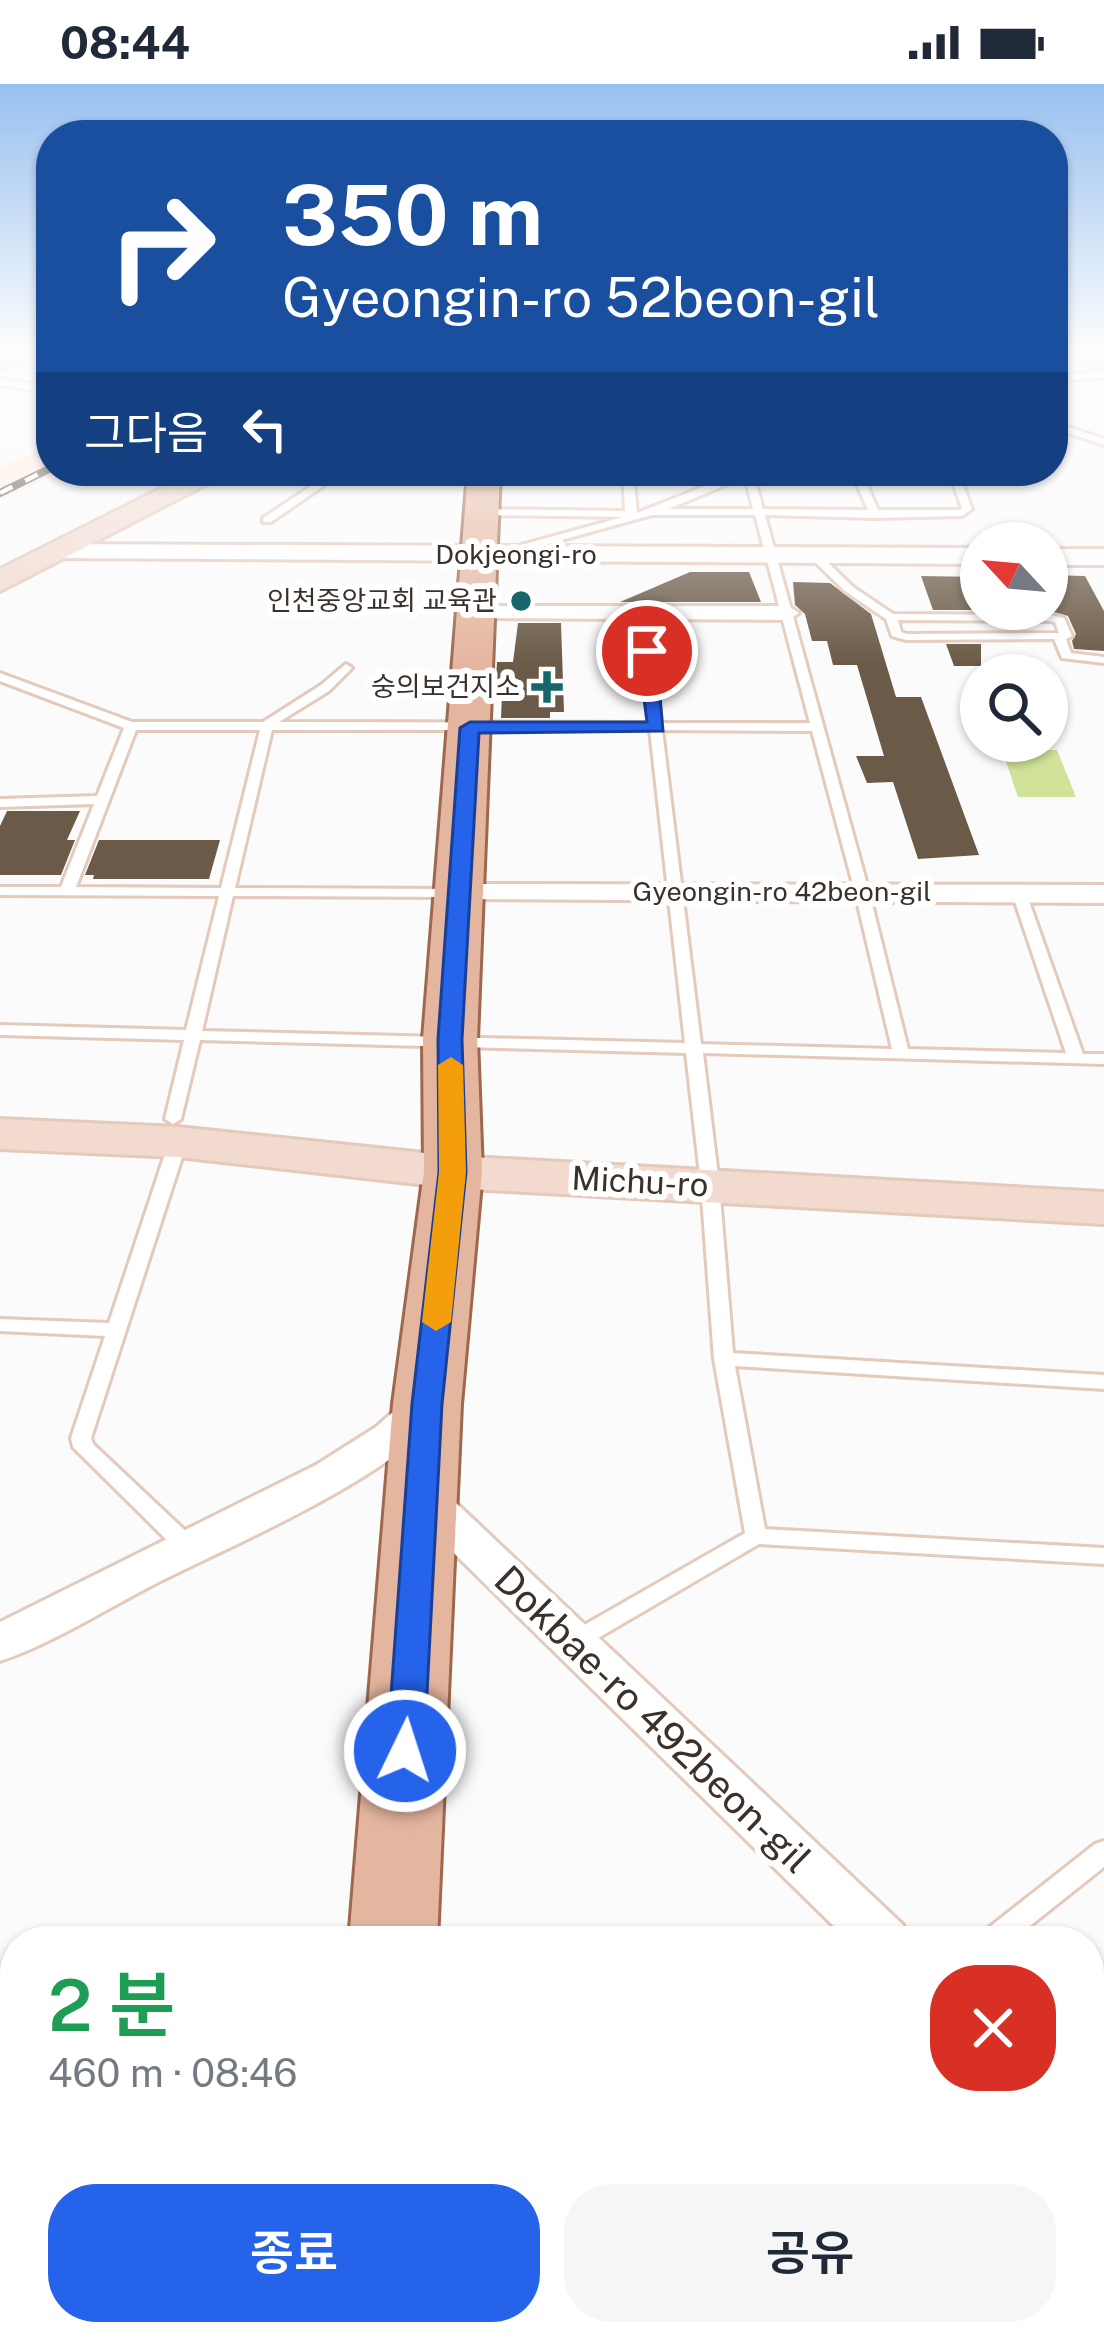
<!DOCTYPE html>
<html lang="ko">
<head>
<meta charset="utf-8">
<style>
  body { margin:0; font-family:"Public Sans","Noto Sans KR",sans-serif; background:#f6f6f7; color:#1f2937; height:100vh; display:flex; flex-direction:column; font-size:45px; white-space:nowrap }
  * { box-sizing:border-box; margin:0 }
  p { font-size:39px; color:#747a83 }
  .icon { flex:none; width:66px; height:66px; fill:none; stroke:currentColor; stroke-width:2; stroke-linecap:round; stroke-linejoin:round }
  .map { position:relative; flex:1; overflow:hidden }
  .details { position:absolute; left:0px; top:1842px; width:1104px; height:420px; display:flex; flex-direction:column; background:#fff; border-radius:48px 48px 0 0; box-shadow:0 3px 9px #0004 }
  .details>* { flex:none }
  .top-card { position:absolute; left:36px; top:36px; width:1032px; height:366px; border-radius:48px; box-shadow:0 3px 9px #0004; background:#1a4fa0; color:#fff; overflow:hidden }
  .needle { width:78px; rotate:296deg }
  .buttons { position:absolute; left:960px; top:438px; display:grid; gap:24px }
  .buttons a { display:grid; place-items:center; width:108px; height:108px; border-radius:50%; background:#fff; box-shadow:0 3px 9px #0004; font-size:60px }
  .pin { position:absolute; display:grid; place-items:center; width:102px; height:102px; color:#fff; margin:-51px; border:6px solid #fff; border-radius:50%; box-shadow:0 3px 12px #0007 }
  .me { position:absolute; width:132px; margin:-66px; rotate:4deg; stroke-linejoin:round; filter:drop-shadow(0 0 9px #0008) }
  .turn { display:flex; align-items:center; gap:42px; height:252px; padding:0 48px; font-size:54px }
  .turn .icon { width:156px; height:156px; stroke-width:2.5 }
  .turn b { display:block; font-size:84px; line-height:102px }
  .then { display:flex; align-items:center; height:114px; padding:0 48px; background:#0003; gap:24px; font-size:45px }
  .round { display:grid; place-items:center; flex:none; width:126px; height:126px; border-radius:48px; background:#f6f6f7 }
  .head { display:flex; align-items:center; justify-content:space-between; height:204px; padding:0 48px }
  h1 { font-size:72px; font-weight:600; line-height:90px; color:#1e9e55 }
  .action { display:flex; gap:24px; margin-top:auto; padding:24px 48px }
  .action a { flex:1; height:138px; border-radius:48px; background:#2563eb; color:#fff; font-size:48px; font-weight:600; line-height:138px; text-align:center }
  .action a+a { background:#f6f6f7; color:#1f2937 }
  .status { display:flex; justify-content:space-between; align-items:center; height:84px; padding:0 60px; background:#fff; direction:ltr }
  .status svg { height:33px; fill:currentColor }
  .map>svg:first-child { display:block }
</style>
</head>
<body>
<div class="status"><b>08:44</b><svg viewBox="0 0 49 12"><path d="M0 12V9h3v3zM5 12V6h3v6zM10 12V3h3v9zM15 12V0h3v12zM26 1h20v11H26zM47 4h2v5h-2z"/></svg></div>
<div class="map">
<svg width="1104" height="2262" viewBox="0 0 1104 2262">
  <rect width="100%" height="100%" fill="#fbfbfb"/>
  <!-- built -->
  <g fill="#feeadd">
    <path d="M1053,265H1104V287L1053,292Z"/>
    <path d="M51,360V387H62L0,416V384Z"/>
  </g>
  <!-- green -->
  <path fill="#d1e399" d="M1002,666H1057L1076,713H1018Z"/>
  <!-- building -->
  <g fill="#6a5a47">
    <path d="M690,488H749L761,518H620Z"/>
    <path d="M1047,491L1085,492L1104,527V567L1074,565L1072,557L1076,550L1068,532L1047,526Z"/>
    <path d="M921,492L981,493V526H933Z"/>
    <path d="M793,498L830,499L871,530L896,613H921L979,771L918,775L893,698L867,699L856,672H884L857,581H833L827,557H812L805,530L795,521Z"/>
    <path d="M518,539H561L564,628H550V634H501L502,610H495L497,578H513Z"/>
    <path d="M946,560H981V582H954Z"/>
    <path d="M7,727H80L67,756H75L61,791H0V742Z"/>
    <path d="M99,756H220L209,795H93L94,791H85Z"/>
  </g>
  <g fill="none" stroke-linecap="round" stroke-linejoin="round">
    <!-- service casing -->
    <g stroke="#e4cabb" stroke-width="6">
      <g id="service">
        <path d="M51,265V269L0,284V279Z"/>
        <path d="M1104,287V293L1053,298V292Z"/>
        <path d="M0,295L51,303V309L0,301Z"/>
        <path d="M1053,338L1104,355V361L1053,344Z"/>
        <path d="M334,387H345L271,438H263V434Z"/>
        <path d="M623,387H633L637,429L743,387H756L753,389L763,425L868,426L851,387H861L878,426H960L962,424L953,399L939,387H950L962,398L972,425L962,432L875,434L765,431L869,808L908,965L1066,969L1012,809L1019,805L1026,809L1083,970H1104V980L703,969L719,1100L733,1269L1104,1291V1305L735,1282L765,1445L1104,1464V1480L759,1460L581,1564L573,1567L565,1564L562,1558L565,1552L745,1449L714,1275L701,1100L686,969L200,956L181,1035L173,1040L165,1035L184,956L0,951V941L186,946L219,812L0,811V803H61L94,720L0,723V715L97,712L124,644L0,597V589L132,638H263L321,601L346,580L352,584L329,607L279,638L649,639L636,529L642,526L648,529L661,639H810L755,431H652L511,470L507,469V465L623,433L482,431L477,428L482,425L625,427ZM745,393L753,425H668ZM136,646H260L221,804L76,803ZM272,646H650L685,959L202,947L233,812L457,813L464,809L457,805L235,804ZM662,646L812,647L855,808L892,965L701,960Z"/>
        <path d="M811,470H819L853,503L893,530L1050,531L1064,534L1072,552L1066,555L1071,569L1104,573V579L1062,574L1054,555L906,556L892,552L886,535L845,507L811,474ZM898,536L1050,537L1055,538L1059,549L907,550L901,548Z"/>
        <path d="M178,1053L187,1058L91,1354L93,1360L196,1457L199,1463L196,1469L188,1471L180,1469L73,1363L71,1354L105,1252L0,1247V1235L109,1239L169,1058Z"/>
        <path d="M1104,1757V1783L1011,1857H978L982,1849L1095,1760Z"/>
        <path d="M0,1964C21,1972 15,1997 15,2016C0,2008 0,1984 0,1964Z"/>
        <path d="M46,2247H88C79,2262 57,2262 36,2262L40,2251Z"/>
        <path d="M633,2247H670L678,2262H641Z"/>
      </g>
    </g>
    <!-- minor casing -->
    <g stroke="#e4cabb" stroke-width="6">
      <g id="minor">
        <path d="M477,522H788L799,529L788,536L469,534V524Z"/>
        <path d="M459,800L1104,801V819L449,815L445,809L449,803Z"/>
        <path d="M425,1308L439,1312L445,1322C403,1391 224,1464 149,1503C101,1528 51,1560 0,1577V1538L316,1381L376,1343L411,1312Z"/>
        <path d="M422,1397L437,1401L903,1841L910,1857H849L407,1423L401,1412L407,1401Z"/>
        <path d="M1089,2029L1104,2035V2099L1089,2093Z"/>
      </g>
    </g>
    <!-- tertiary casing -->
    <g stroke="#e4cabb" stroke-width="6">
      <g id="tertiary">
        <path d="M52,460L981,464V480L42,474L38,468Z"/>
        <rect x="1047" y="465" width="57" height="16"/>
      </g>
    </g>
    <!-- secondary casing -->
    <g stroke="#e4cabb" stroke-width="6">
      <g id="secondary">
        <path d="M196,387H232L0,507V485Z"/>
        <path d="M0,1035L178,1043L453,1072L1104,1108V1140L453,1104L178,1073L0,1065Z"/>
      </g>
    </g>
    <!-- primary casing -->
    <g stroke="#9e684d" stroke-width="6">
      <g id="primary">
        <path d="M468,387H500L477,955L482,1088L461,1320L437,1857H349L393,1320L424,1088L423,955Z"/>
        <path d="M318,2247H420L421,2262H317Z"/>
      </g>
    </g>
    <!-- service -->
    <use href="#service" fill="#fff" fill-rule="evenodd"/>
    <!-- minor -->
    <use href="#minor" fill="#fff" fill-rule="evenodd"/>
    <!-- tertiary -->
    <use href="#tertiary" fill="#fff" fill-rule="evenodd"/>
    <!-- secondary -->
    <use href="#secondary" fill="#f2dacf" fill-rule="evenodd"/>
    <!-- primary -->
    <use href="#primary" fill="#e5b69f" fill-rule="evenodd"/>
    <!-- rail casing -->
    <g stroke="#504741" stroke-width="8">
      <path id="rail" d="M0,409L51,384"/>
    </g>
    <!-- rail -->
    <use href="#rail" stroke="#fff" stroke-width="4.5" stroke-dasharray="14" stroke-linecap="butt"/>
  </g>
  <!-- sky -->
  <linearGradient id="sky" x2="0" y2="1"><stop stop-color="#97c0f0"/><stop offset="0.46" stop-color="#fdfdfd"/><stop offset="1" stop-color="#fdfdfd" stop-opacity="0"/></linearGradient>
  <rect width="1104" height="581" fill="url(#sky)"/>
  <!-- route -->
  <path fill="#2563eb" stroke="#184099" stroke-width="3" d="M647,562L656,567L663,647L479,649L462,955L466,1088L442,1320L424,1667L418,1678L405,1682L392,1678L387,1667L412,1320L439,1088L438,955L460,644L470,638H647L638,567Z"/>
  <!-- slow -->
  <path fill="#f59e0b" d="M451,973L463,981L466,1088L451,1238L436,1247L422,1238L439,1088L438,981Z"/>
  <!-- markers -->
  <g fill="#17666a" stroke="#fff" stroke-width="4.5">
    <circle cx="521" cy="517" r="12"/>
    <path d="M541 585h12v12h12v12h-12v12h-12v-12h-12v-12h12z"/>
  </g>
  <g text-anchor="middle" stroke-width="12" stroke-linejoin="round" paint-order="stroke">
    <!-- far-street labels -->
    <g font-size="27" fill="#3b312b" stroke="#fff">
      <text x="516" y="480">Dokjeongi-ro</text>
      <text x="782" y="817">Gyeongin-ro 42beon-gil</text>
    </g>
    <!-- far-poi labels -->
    <g font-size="27" fill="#3b312b" stroke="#fff" text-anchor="end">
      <text x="497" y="526">인천중앙교회 교육관</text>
      <text x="520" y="612">숭의보건지소</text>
    </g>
    <!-- street labels -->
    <g font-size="33" fill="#3b312b" stroke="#fff">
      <text transform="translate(640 1097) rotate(3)" y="12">Michu-ro</text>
    </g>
    <!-- near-street labels -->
    <g font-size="39" fill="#3b312b" stroke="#fff">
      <text transform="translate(653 1635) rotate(44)" y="14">Dokbae-ro 492beon-gil</text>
    </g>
  </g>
</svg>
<div class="buttons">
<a><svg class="needle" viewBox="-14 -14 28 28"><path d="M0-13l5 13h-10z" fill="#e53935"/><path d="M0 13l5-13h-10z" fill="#747a83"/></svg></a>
<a><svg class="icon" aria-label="search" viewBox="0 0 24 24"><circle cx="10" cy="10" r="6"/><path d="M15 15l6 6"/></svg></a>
</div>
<div class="pin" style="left:647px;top:567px;background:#d93025"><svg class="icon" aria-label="arrive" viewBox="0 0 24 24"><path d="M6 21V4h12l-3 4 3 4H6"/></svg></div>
<svg class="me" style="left:405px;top:1667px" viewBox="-20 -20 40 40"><circle r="17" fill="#2563eb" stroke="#fff" stroke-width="3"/><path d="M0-11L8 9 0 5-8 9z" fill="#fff"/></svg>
<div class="top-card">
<div class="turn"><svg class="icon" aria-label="right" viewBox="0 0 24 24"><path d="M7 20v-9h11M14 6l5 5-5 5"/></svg><div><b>350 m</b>Gyeongin-ro 52beon-gil</div></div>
<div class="then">그다음<svg class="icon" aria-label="left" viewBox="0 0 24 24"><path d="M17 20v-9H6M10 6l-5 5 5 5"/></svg></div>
</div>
<section class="details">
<div class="head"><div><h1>2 분</h1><p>460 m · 08:46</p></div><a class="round" style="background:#d93025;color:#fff"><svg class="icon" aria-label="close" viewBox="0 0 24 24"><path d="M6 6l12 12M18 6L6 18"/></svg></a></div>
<div class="action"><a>종료</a><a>공유</a></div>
</section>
</div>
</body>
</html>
